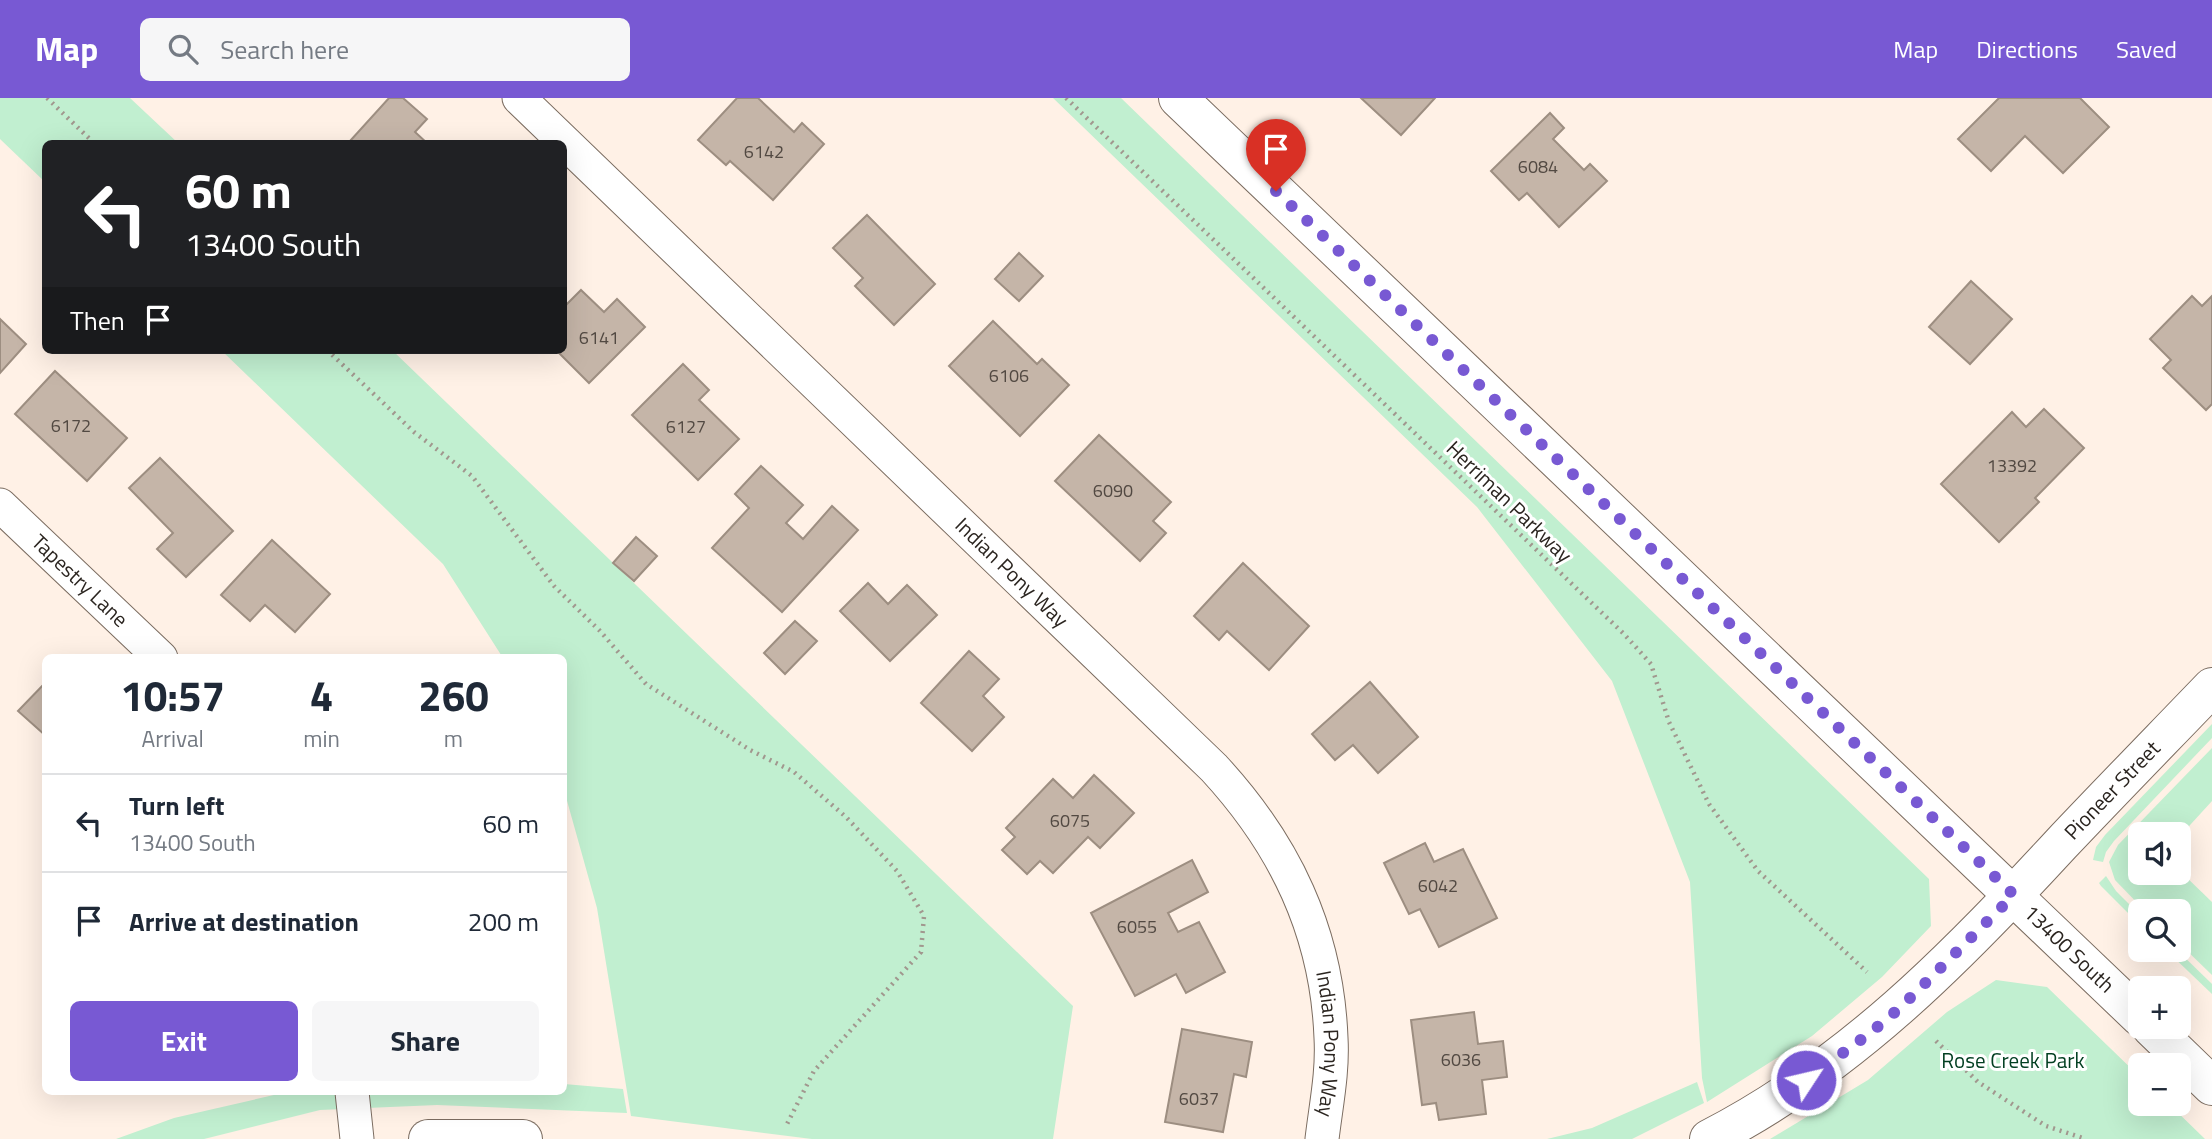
<!DOCTYPE html>
<html lang="en">
<head>
<meta charset="utf-8">
<style>
  body { margin:0; font-family:"Titillium Web",sans-serif; background:#f6f6f7; color:#1f2937; height:100vh; display:flex; flex-direction:column; font-size:26px; white-space:nowrap }
  * { box-sizing:border-box; margin:0 }
  p { font-size:23px; color:#747a83 }
  .icon { flex:none; width:38px; height:38px; fill:none; stroke:currentColor; stroke-width:2; stroke-linecap:round; stroke-linejoin:round }
  .map { position:relative; flex:1; overflow:hidden }
  .drawer { position:absolute; left:42px; top:556px; width:525px; height:441px; display:flex; flex-direction:column; background:#fff; border-radius:10px; box-shadow:0 7px 28px #0002 }
  .drawer>* { flex:none }
  .top-card { position:absolute; left:42px; top:42px; width:525px; height:214px; border-radius:10px; box-shadow:0 7px 28px #0002; background:#202124; color:#fff; overflow:hidden }
  .buttons { position:absolute; left:2128px; top:724px; display:grid; gap:14px }
  .buttons a { display:grid; place-items:center; width:63px; height:63px; border-radius:10px; background:#fff; box-shadow:0 7px 28px #0002; font-size:35px }
  .pin { position:absolute; display:grid; place-items:center; width:60px; height:60px; color:#fff; margin:-72px -30px; border-radius:50% 50% 50% 0; rotate:-45deg; box-shadow:0 0 7px #0007 }
  .pin .icon { rotate:45deg }
  .me { position:absolute; width:77px; margin:-38px; rotate:55deg; stroke-linejoin:round; filter:drop-shadow(0 0 5px #0008) }
  .turn { display:flex; align-items:center; gap:24px; height:147px; padding:0 28px; font-size:32px }
  .turn .icon { width:91px; height:91px; stroke-width:2.5 }
  .turn b { display:block; font-size:49px; line-height:60px }
  .then { display:flex; align-items:center; height:66px; padding:0 28px; background:#0003; gap:14px; font-size:26px }
  .eta { display:flex; justify-content:space-evenly; align-items:center; height:119px; text-align:center }
  .eta b { font-size:42px; font-weight:700; line-height:49px }
  .cta { display:flex; gap:14px; margin-top:auto; padding:14px 28px }
  .cta a { flex:1; height:80px; border-radius:10px; background:#7859d3; color:#fff; font-size:28px; font-weight:700; line-height:80px; text-align:center }
  .cta a+a { background:#f6f6f7; color:#1f2937 }
  ul { padding:0; list-style:none }
  li { display:flex; align-items:center; gap:21px; height:98px; padding:0 28px; border-top:2px solid #e0e1e3 }
  li div { flex:1 }
  li b { display:block; font-size:26px }
  li em { font-style:normal }
  header { display:flex; align-items:center; gap:42px; box-sizing:border-box; height:98px; padding:0 35px; background:#7859d3; color:#fff }
  header strong { font-size:33px }
  nav { display:flex; gap:38px; margin-inline-start:auto; font-size:24px }
  .search { width:490px; height:63px; background:#f6f6f7; display:flex; align-items:center; gap:18px; box-sizing:border-box; padding:0 24px; border-radius:10px; color:#747a83; font-size:26px }
  .map>svg:first-child { display:block }
</style>
</head>
<body>
<header>
<strong>Map</strong>
<div class="search"><svg class="icon" aria-label="search" viewBox="0 0 24 24"><circle cx="10" cy="10" r="6"/><path d="M15 15l6 6"/></svg>Search here</div>
<nav><a>Map</a><a>Directions</a><a>Saved</a></nav>
</header>
<div class="map">
<svg width="2212" height="1041" viewBox="0 0 2212 1041">
  <rect width="100%" height="100%" fill="#fff1e6"/>
  <!-- green -->
  <g fill="#c1efd0">
    <path d="M0,0H130L178,45L46,46L45,84L0,41Z"/>
    <path d="M1053,0H1121L1929,781L1931,828L1882,879L1812,938L1707,1004L1702,980L1690,784L1612,583L1477,409Z"/>
    <path d="M221,252H392L1073,908L1053,1041H812L631,1018L597,810L564,692V560H503L443,466Z"/>
    <path d="M2212,626V640L2114,743L2106,754L2103,764L2093,762L2096,749L2105,737Z"/>
    <path d="M2212,650V703L2180,738L2179,744V737H2140V775H2179V765L2184,777L2212,804V877L2179,845V814H2146L2115,782L2109,764L2118,747Z"/>
    <path d="M2106,778L2116,793L2140,817V827L2101,788L2099,785Z"/>
    <path d="M2166,852H2177L2212,886V896Z"/>
    <path d="M1996,882L2047,889L2140,979V1006H2169L2205,1041H1770L1868,982L1947,914Z"/>
    <path d="M1697,984L1704,1005L1632,1041H1547L1592,1030Z"/>
    <path d="M564,986L623,991L627,1015L437,1007L320,1012L204,1041H116L174,1020L287,994H564Z"/>
  </g>
  <!-- building -->
  <g fill="#c5b5a8" stroke="#9d8e81" stroke-width="2">
    <path d="M389,0H403L427,21L415,34L428,46H353L350,43Z"/>
    <path d="M737,0H758L794,34L802,25L824,46L773,102L730,63L726,67L698,42Z"/>
    <path d="M1361,0H1435L1401,37Z"/>
    <path d="M1999,0H2080L2109,29L2063,75L2025,38L1991,73L1958,41Z"/>
    <path d="M1550,15L1564,30L1553,41L1584,72L1590,66L1607,83L1559,129L1527,95L1519,102L1491,73Z"/>
    <path d="M867,117L935,186L894,227L855,188L863,180L833,150Z"/>
    <path d="M1019,155L1043,178L1019,203L995,181Z"/>
    <path d="M1971,183L2012,221L1970,266L1929,229Z"/>
    <path d="M581,192L604,214L617,201L645,229L589,285L556,252H564V209Z"/>
    <path d="M2192,198L2202,208L2212,198V306L2206,312L2163,270L2171,262L2150,241Z"/>
    <path d="M0,221L26,246L0,275Z"/>
    <path d="M993,223L1037,266L1042,261L1069,287L1020,338L949,268Z"/>
    <path d="M683,266L709,292L699,302L739,341L698,382L632,317Z"/>
    <path d="M55,273L127,340L87,383L15,316Z"/>
    <path d="M2044,311L2084,350L2035,400L2039,404L1999,444L1941,386L2012,314L2026,329Z"/>
    <path d="M1099,337L1171,404L1153,423L1166,435L1140,463L1055,383Z"/>
    <path d="M160,360L233,433L186,479L157,451L173,435L129,390Z"/>
    <path d="M761,368L803,407L786,425L803,441L832,408L858,432L782,514L712,450L749,410L735,396Z"/>
    <path d="M636,439L657,458L634,483L613,465Z"/>
    <path d="M272,442L330,496L295,534L265,507L250,523L221,497Z"/>
    <path d="M1243,465L1309,528L1269,572L1227,533L1219,542L1194,518Z"/>
    <path d="M868,485L888,506L907,487L937,517L890,563L840,513Z"/>
    <path d="M795,523L817,543L785,576L764,555Z"/>
    <path d="M969,553L999,581L983,598L1004,619L972,653L921,605Z"/>
    <path d="M46,584V638L18,613Z"/>
    <path d="M1370,584L1418,639L1378,675L1353,647L1335,662L1312,636Z"/>
    <path d="M1094,677L1134,715L1100,750L1088,739L1053,775L1040,763L1027,776L1002,752L1015,739L1006,730L1053,681L1073,700Z"/>
    <path d="M1425,745L1434,764L1463,751L1497,820L1439,849L1420,811L1409,816L1384,765Z"/>
    <path d="M1192,762L1208,794L1168,815L1178,834L1199,824L1225,874L1186,895L1176,876L1135,898L1091,815Z"/>
    <path d="M1474,914L1478,946L1503,943L1507,979L1482,982L1486,1016L1439,1022L1436,1005L1422,1007L1411,922Z"/>
    <path d="M1182,931L1252,944L1246,979L1234,976L1223,1034L1165,1024Z"/>
  </g>
  <g fill="none" stroke-linecap="round" stroke-linejoin="round">
    <!-- minor casing -->
    <g stroke="#7b6c60" stroke-width="35">
      <g id="minor">
        <path id="s1" d="M519,0L1214,670C1285,747 1327,834 1331,940C1333,974 1326,1007 1322,1041"/>
        <path id="s2" d="M0,407L161,560"/>
        <path d="M352,994L357,1041"/>
      </g>
    </g>
    <!-- tertiary casing -->
    <g stroke="#7b6c60" stroke-width="40">
      <g id="tertiary">
        <path d="M428,1041H523"/>
        <path id="s3" d="M1709,1041C1849,969 1956,860 2061,746C2111,693 2162,641 2212,589"/>
      </g>
    </g>
    <!-- secondary casing -->
    <g stroke="#7b6c60" stroke-width="40">
      <g id="secondary">
        <path id="s4" d="M1178,0L2140,919"/>
        <path d="M2151,929L2212,988"/>
      </g>
    </g>
    <!-- path -->
    <g stroke="#a1978e" stroke-width="4.5" stroke-dasharray="2 5" stroke-linecap="butt">
      <path d="M47,0L95,46"/>
      <path d="M1066,0L1624,536L1651,566L1669,624L1709,706L1758,773L1867,874"/>
      <path d="M327,252L414,334L472,378L554,488L600,533L646,586L750,652L794,674L846,719L897,773L924,818L921,854L814,973L787,1026"/>
      <path d="M1936,943L1978,984L2046,1028L2086,1041"/>
    </g>
    <!-- minor -->
    <use href="#minor" stroke="#fff" stroke-width="33"/>
    <!-- tertiary -->
    <use href="#tertiary" stroke="#fff" stroke-width="38"/>
    <!-- secondary -->
    <use href="#secondary" stroke="#fff" stroke-width="38"/>
  </g>
  <g fill="none" stroke-linecap="round" stroke-linejoin="round">
    <!-- route -->
    <path stroke="#7859d3" stroke-width="12" stroke-dasharray="0 21.6" d="M1276,93L2014,797L1901,909L1870,935L1806,982"/>
  </g>
  <g text-anchor="middle" stroke-width="6" stroke-linejoin="round" paint-order="stroke">
    <!-- number labels -->
    <g font-size="18" fill="#524942">
      <text x="764" y="60">6142</text>
      <text x="1538" y="75">6084</text>
      <text x="599" y="246">6141</text>
      <text x="1009" y="284">6106</text>
      <text x="71" y="334">6172</text>
      <text x="686" y="335">6127</text>
      <text x="2012" y="374">13392</text>
      <text x="1113" y="399">6090</text>
      <text x="1070" y="729">6075</text>
      <text x="1438" y="794">6042</text>
      <text x="1137" y="835">6055</text>
      <text x="1461" y="968">6036</text>
      <text x="1199" y="1007">6037</text>
    </g>
    <!-- street labels -->
    <g font-size="21" fill="#2b2520" stroke="#fff">
      <text transform="translate(1509 404) rotate(44)" y="7">Herriman Parkway</text>
      <text dy="7" stroke="none"><textPath href="#s1" startOffset="684">Indian Pony Way</textPath></text>
      <text dy="7" stroke="none"><textPath href="#s2" startOffset="110">Tapestry Lane</textPath></text>
      <text dy="7" stroke="none"><textPath href="#s3" startOffset="536">Pioneer Street</textPath></text>
      <text dy="7" stroke="none"><textPath href="#s4" startOffset="1232">13400 South</textPath></text>
      <text dy="7" stroke="none"><textPath href="#s1" startOffset="1272">Indian Pony Way</textPath></text>
    </g>
    <!-- park labels -->
    <g font-size="21" fill="#023f21" stroke="#fff">
      <text x="2013" y="970">Rose Creek Park</text>
    </g>
  </g>
</svg>
<div class="buttons">
<a><svg class="icon" aria-label="sound" viewBox="0 0 24 24"><path d="M4 9h4l5-4v14l-5-4H4zM17 9q2 3 0 6"/></svg></a>
<a><svg class="icon" aria-label="search" viewBox="0 0 24 24"><circle cx="10" cy="10" r="6"/><path d="M15 15l6 6"/></svg></a>
<a>+</a>
<a>−</a>
</div>
<div class="pin" style="left:1276px;top:93px;background:#d93025"><svg class="icon" aria-label="arrive" viewBox="0 0 24 24"><path d="M6 21V4h12l-3 4 3 4H6"/></svg></div>
<svg class="me" style="left:1806px;top:982px" viewBox="-20 -20 40 40"><circle r="17" fill="#7859d3" stroke="#fff" stroke-width="3"/><path d="M0-11L8 9 0 5-8 9z" fill="#fff"/></svg>
<div class="top-card">
<div class="turn"><svg class="icon" aria-label="left" viewBox="0 0 24 24"><path d="M17 20v-9H6M10 6l-5 5 5 5"/></svg><div><b>60 m</b>13400 South</div></div>
<div class="then">Then<svg class="icon" aria-label="arrive" viewBox="0 0 24 24"><path d="M6 21V4h12l-3 4 3 4H6"/></svg></div>
</div>
<section class="drawer">
<div class="eta">
<div><b>10:57</b><p>Arrival</p></div>
<div><b>4</b><p>min</p></div>
<div><b>260</b><p>m</p></div>
</div>
<ul>
<li><svg class="icon" aria-label="left" viewBox="0 0 24 24"><path d="M17 20v-9H6M10 6l-5 5 5 5"/></svg><div><b>Turn left</b><p>13400 South</p></div><em>60 m</em></li>
<li><svg class="icon" aria-label="arrive" viewBox="0 0 24 24"><path d="M6 21V4h12l-3 4 3 4H6"/></svg><div><b>Arrive at destination</b></div><em>200 m</em></li>
</ul>
<div class="cta"><a>Exit</a><a>Share</a></div>
</section>
</div>
</body>
</html>
